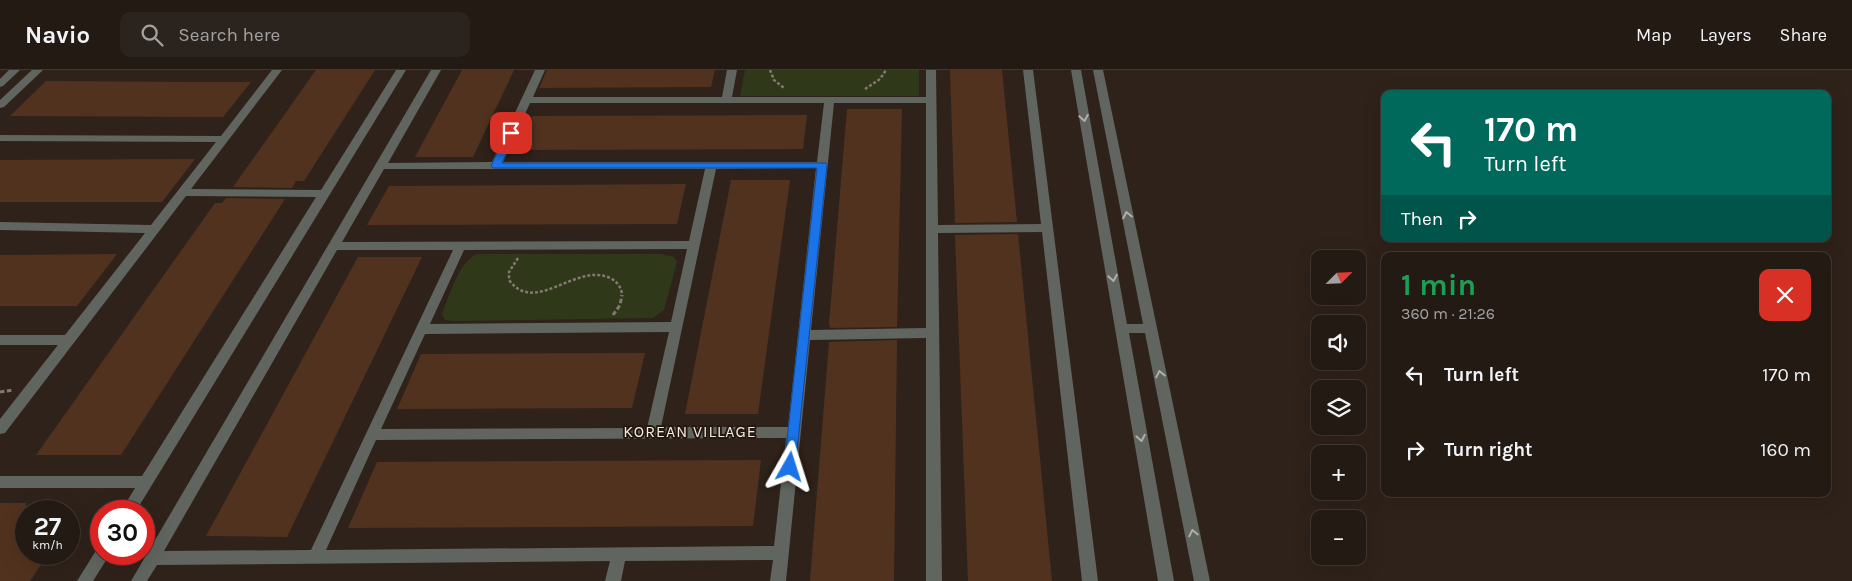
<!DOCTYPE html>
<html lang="en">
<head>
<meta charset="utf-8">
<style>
  body { margin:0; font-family:Karla,sans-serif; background:#2b231d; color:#f1f3f6; height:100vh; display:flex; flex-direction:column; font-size:19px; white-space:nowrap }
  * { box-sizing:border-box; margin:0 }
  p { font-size:16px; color:#a3a1a0 }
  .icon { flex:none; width:28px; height:28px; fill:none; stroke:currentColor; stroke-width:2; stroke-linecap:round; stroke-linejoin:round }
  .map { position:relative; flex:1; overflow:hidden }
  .sheet { position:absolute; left:1381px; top:182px; width:450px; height:245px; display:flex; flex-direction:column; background:#231a14; border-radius:10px; box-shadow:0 5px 20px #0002,0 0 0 1px #403834 }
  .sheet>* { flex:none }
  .guide { position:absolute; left:1381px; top:20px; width:450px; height:152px; border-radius:10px; box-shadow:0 5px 20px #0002,0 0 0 1px #403834; background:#00695c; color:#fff; overflow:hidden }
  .needle { width:32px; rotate:66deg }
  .controls { position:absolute; left:1311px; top:180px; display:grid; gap:10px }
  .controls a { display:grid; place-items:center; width:55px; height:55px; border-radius:10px; background:#231a14; box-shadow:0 5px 20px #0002,0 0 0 1px #403834; font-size:25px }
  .speed { position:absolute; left:15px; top:430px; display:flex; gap:10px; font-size:25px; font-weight:700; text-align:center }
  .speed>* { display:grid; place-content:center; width:65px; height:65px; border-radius:50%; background:#231a14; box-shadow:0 5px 20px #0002,0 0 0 1px #403834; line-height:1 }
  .speed small { font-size:12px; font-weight:400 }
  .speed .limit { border:8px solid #d22; background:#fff; color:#111 }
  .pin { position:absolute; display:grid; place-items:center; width:42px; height:42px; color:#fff; margin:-21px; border-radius:10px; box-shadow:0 2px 8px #0006 }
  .me { position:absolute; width:55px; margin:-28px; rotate:6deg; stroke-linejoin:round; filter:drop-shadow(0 0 4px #0008) }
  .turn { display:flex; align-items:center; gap:18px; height:105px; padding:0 20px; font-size:22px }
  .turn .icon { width:65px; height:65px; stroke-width:2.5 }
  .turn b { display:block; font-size:35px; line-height:42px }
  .then { display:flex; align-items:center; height:48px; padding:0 20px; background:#0003; gap:10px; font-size:19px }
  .round { display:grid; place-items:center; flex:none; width:52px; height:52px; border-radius:10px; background:#2b231d }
  .headline { display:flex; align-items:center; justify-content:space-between; height:85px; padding:0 20px }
  h1 { font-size:30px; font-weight:700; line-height:38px; color:#1e9e55 }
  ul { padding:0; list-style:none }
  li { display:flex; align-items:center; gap:15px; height:75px; padding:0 20px }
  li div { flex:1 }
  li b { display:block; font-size:19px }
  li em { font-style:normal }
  header { display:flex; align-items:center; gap:30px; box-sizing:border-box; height:70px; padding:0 25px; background:#231a14; border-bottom:1px solid #403834 }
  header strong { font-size:24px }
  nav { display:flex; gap:28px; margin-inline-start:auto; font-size:18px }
  .search { width:350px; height:45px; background:#2b231d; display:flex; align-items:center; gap:12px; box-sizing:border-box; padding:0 18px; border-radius:10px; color:#a3a1a0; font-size:19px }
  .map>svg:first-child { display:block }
</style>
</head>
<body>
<header>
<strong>Navio</strong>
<div class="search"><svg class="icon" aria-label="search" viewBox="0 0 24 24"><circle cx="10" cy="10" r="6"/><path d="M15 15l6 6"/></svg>Search here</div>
<nav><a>Map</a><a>Layers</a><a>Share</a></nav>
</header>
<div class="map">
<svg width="1852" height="511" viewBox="0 0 1852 511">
  <rect width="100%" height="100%" fill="#2f221a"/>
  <!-- green -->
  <g fill="#2f391a">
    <path d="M745,0H919V26H740Z"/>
    <path d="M477,184H661L674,187L677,192L664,240L653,248L453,251L445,250L442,244C449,227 459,191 477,184Z"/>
  </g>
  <!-- building -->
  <g fill="#51321e">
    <path d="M316,0H375L304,111H296L292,118L233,117Z"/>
    <path d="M462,0H514L473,87H415Z"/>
    <path d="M547,0H715L711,17L539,18Z"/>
    <path d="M950,0H1002L1017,152L955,153Z"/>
    <path d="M46,11L192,12H251L223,47L10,46Z"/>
    <path d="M847,39H902L897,257L830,258L829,254Z"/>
    <path d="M807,45L803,79L517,80L532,46Z"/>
    <path d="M195,89L162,132H0V90Z"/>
    <path d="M731,110H790L758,344H685Z"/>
    <path d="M686,114L677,154L367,155L389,116Z"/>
    <path d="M226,128L285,129L121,385H36L215,133H222Z"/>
    <path d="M1018,164L1052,511H968L955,165Z"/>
    <path d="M117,184L77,236H0V185Z"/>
    <path d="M358,187H422L287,467L206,466Z"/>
    <path d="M897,270L894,511H810L829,272Z"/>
    <path d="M645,283L632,338L397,339L421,284Z"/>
    <path d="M761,390L753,456L348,458L377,392Z"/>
    <path d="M0,433H26V484H48L30,511H0Z"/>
  </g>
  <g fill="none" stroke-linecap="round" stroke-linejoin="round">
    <!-- path-far1 -->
    <g stroke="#847871" stroke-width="2.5" stroke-dasharray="3 2" stroke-linecap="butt">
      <path d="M770,0L774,10L784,18"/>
      <path d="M865,19L880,9L886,0"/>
      <path d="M518,188L509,202V210C535,246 576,192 610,208C617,211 622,218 622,226"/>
    </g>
    <!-- path -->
    <g stroke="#847871" stroke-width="3" stroke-dasharray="4.5 2.5" stroke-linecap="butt">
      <path d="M613,245L620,235L622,225"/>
      <path d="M0,322L13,320"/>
    </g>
    <!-- minor -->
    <g fill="#61655f" fill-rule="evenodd">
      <path d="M9,0H20L3,16L0,17V9Z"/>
      <path d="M32,0H43L4,37L0,38V30Z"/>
      <path d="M272,0H282L191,119L321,120L396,0H406L136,441H121L135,418H0V406H142L316,127L186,126L5,363L0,364V349L58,275H0V265H65L145,163L0,160V152L151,155L216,72L0,71V65L221,66Z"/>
      <path d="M431,0H441L388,93L492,92L535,0H545L533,27H722L727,0H737L732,27H926V0H936L938,155L1041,154L1023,0H1033L1098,511H1082L1042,162L938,163L942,511H926V268L810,270L786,511H770L773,490L625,491L621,511H605L610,491L157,495L147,511H131ZM530,33H824L817,92H503ZM834,33H926V258L811,260ZM816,98L788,357H661L716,99ZM384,99H705L689,171L342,172ZM687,179L671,252L430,254L464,180ZM337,180H453L311,480L164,481ZM669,262L647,358L381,359L425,264ZM786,368L774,476L326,480L376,370Z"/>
      <path d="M1071,0H1081L1127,254H1143L1093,0H1103L1210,511H1194L1145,263H1129L1174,511H1158Z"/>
      <path d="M101,478V484H110L93,511H77L97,479Z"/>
    </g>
  </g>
  <!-- one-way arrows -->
  <defs><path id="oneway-chevron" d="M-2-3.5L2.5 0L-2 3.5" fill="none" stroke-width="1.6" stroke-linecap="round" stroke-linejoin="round" transform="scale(1.25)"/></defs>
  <g stroke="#b1aea8">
    <use href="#oneway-chevron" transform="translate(1084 48) rotate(80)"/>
    <use href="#oneway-chevron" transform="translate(1127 145) rotate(-101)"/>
    <use href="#oneway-chevron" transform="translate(1113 208) rotate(80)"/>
    <use href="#oneway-chevron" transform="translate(1160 304) rotate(-102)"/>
    <use href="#oneway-chevron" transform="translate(1141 368) rotate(80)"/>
    <use href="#oneway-chevron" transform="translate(1193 463) rotate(-102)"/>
  </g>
  <!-- route -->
  <path fill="#1a73e8" stroke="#114b97" d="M511,60L516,63L502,93H826L827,95L795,400L790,402L786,400L784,397L817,98H493L491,96L506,63Z"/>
  <g text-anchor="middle" stroke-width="4" stroke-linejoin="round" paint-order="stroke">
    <!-- neighbourhood labels -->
    <g font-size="16" letter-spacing="1" fill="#f3eae4" stroke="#251811">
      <text x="690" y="367">KOREAN VILLAGE</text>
    </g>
  </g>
</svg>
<div class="controls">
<a><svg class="needle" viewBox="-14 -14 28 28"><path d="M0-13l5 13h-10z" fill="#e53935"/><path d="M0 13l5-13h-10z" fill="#a3a1a0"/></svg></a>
<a><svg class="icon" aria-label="sound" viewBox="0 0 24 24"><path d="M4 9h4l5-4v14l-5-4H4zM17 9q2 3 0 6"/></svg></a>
<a><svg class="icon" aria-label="layers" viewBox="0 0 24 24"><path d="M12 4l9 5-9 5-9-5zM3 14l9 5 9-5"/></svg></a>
<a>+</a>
<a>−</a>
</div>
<div class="speed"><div>27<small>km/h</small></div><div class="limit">30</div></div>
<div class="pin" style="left:511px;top:63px;background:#d93025"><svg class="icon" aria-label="arrive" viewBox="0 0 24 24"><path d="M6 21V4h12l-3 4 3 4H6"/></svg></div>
<svg class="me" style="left:790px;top:397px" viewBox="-20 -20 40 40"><path d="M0-17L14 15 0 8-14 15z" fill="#1a73e8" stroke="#fff" stroke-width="4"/></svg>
<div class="guide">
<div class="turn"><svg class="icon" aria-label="left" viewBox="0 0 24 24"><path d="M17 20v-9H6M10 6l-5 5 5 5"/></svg><div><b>170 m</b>Turn left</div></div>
<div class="then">Then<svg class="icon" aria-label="right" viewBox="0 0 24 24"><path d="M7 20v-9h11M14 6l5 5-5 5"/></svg></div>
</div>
<section class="sheet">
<div class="headline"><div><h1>1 min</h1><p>360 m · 21:26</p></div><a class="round" style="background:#d93025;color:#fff"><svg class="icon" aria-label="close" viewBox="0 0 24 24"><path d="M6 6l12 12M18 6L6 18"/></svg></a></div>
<ul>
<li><svg class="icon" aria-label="left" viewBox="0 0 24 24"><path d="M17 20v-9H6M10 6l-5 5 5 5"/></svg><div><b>Turn left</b></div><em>170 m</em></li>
<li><svg class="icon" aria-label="right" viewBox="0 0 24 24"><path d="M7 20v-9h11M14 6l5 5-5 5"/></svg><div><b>Turn right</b></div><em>160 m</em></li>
</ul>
</section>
</div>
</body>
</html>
